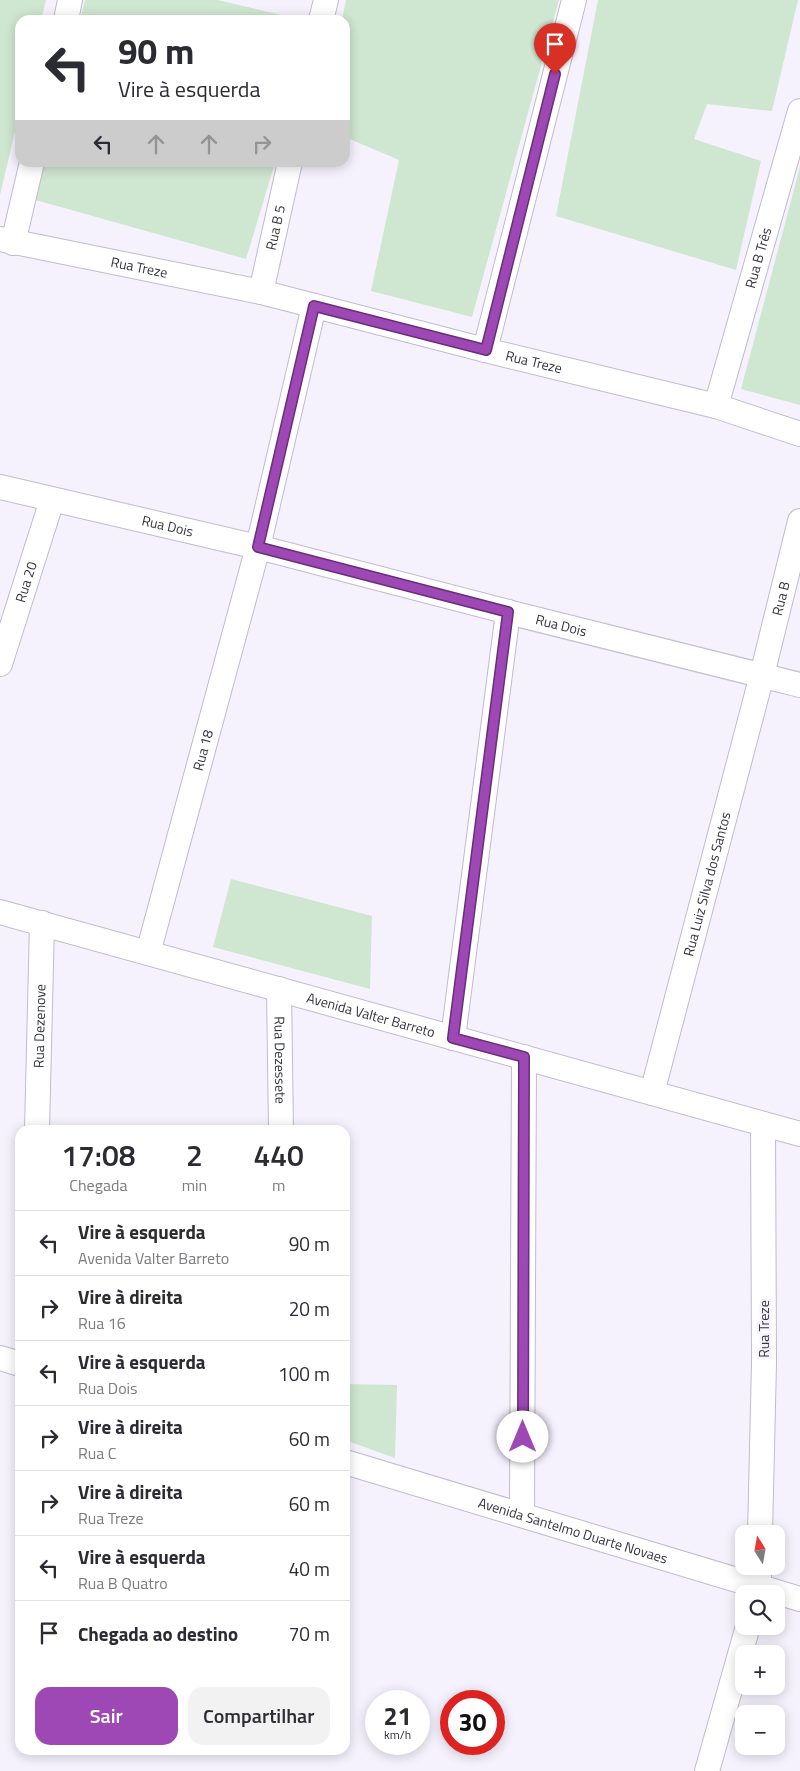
<!DOCTYPE html>
<html lang="pt">
<head>
<meta charset="utf-8">
<style>
  body { margin:0; font-family:"Titillium Web",sans-serif; background:#f2f2f3; color:#2b2b33; height:100vh; display:flex; flex-direction:column; font-size:19px; white-space:nowrap }
  * { box-sizing:border-box; margin:0 }
  p { font-size:16px; color:#7c7c81 }
  .icon { flex:none; width:28px; height:28px; fill:none; stroke:currentColor; stroke-width:2; stroke-linecap:round; stroke-linejoin:round }
  .map { position:relative; flex:1; overflow:hidden }
  .details { position:absolute; left:15px; top:1125px; width:335px; height:630px; display:flex; flex-direction:column; background:#fff; border-radius:15px; box-shadow:0 2px 12px #0003 }
  .details>* { flex:none }
  .banner { position:absolute; left:15px; top:15px; width:335px; height:152px; border-radius:15px; box-shadow:0 2px 12px #0003; background:#fff; color:#2b2b33; overflow:hidden }
  .needle { width:32px; rotate:349deg }
  .controls { position:absolute; left:735px; top:1525px; display:grid; gap:10px }
  .controls a { display:grid; place-items:center; width:50px; height:50px; border-radius:10px; background:#fff; box-shadow:0 2px 12px #0003; font-size:25px }
  .speed { position:absolute; left:365px; top:1690px; display:flex; gap:10px; font-size:25px; font-weight:700; text-align:center }
  .speed>* { display:grid; place-content:center; width:65px; height:65px; border-radius:50%; background:#fff; box-shadow:0 2px 12px #0003; line-height:1 }
  .speed small { font-size:12px; font-weight:400 }
  .speed .limit { border:8px solid #d22; background:#fff; color:#111 }
  .pin { position:absolute; display:grid; place-items:center; width:42px; height:42px; color:#fff; margin:-51px -21px; border-radius:50% 50% 50% 0; rotate:-45deg; box-shadow:0 0 5px #0007 }
  .pin .icon { rotate:45deg }
  .me { position:absolute; width:55px; margin:-28px; rotate:0deg; stroke-linejoin:round; filter:drop-shadow(0 0 4px #0008) }
  .turn { display:flex; align-items:center; gap:18px; height:105px; padding:0 20px; font-size:22px }
  .turn .icon { width:65px; height:65px; stroke-width:2.5 }
  .turn b { display:block; font-size:35px; line-height:42px }
  .lanes { display:flex; align-items:center; height:48px; padding:0 20px; background:#0003; justify-content:center; gap:25px; direction:ltr }
  .lanes .off { opacity:.35 }
  .eta { display:flex; justify-content:space-evenly; align-items:center; height:85px; text-align:center }
  .eta b { font-size:30px; font-weight:600; line-height:35px }
  .primary-button { display:flex; gap:10px; margin-top:auto; padding:10px 20px }
  .primary-button a { flex:1; height:58px; border-radius:15px; background:#9e48b5; color:#fff; font-size:20px; font-weight:600; line-height:58px; text-align:center }
  .primary-button a+a { background:#f2f2f3; color:#2b2b33 }
  ul { padding:0; list-style:none }
  li { display:flex; align-items:center; gap:15px; height:65px; padding:0 20px; border-top:1px solid #e1e1e2 }
  li div { flex:1 }
  li b { display:block; font-size:19px }
  li em { font-style:normal }
  .map>svg:first-child { display:block }
</style>
</head>
<body>
<div class="map">
<svg width="800" height="1771" viewBox="0 0 800 1771">
  <rect width="100%" height="100%" fill="#f5f2fe"/>
  <!-- green -->
  <g fill="#cfe6d0">
    <path d="M0,0H46L41,20H20V110L0,195Z"/>
    <path d="M85,0H218L302,20H80Z"/>
    <path d="M346,0H559L472,317L371,291L399,160L345,137V20H342Z"/>
    <path d="M598,0H798L772,111L707,104L694,139L761,161L736,270L556,216Z"/>
    <path d="M42,163H275L246,259L32,199Z"/>
    <path d="M800,167V405L741,389Z"/>
    <path d="M231,879L372,916L370,989L213,947Z"/>
    <path d="M345,1384L397,1385L395,1458L345,1440Z"/>
  </g>
  <g fill="none" stroke-linecap="round" stroke-linejoin="round">
    <!-- minor casing -->
    <g stroke="#c0bbce" stroke-width="26">
      <g id="minor">
        <path d="M66,20L70,0"/>
        <path d="M321,20L326,0"/>
        <path id="s1" d="M0,239L261,292L485,350L716,406L800,434"/>
        <path d="M13,243L32,162"/>
        <path id="s2" d="M261,292L290,162"/>
        <path d="M485,350L574,0"/>
        <path id="s3" d="M716,406L800,111"/>
        <path id="s4" d="M0,487L258,547L508,612L800,685"/>
        <path id="s5" d="M0,664L52,500"/>
        <path id="s6" d="M0,912L800,1134"/>
        <path id="s7" d="M148,953L258,547L314,306"/>
        <path id="s8" d="M279,989L281,1130"/>
        <path d="M453,1038L508,612"/>
        <path id="s9" d="M652,1093L762,675L800,521"/>
        <path id="s10" d="M37,1130L42,923"/>
        <path d="M0,1358L20,1364"/>
        <path id="s11" d="M345,1462L800,1599"/>
        <path d="M522,1515L524,1057"/>
        <path d="M760,1534L764,1363L763,1124"/>
        <path d="M757,1594L759,1586V1566"/>
        <path d="M707,1771L748,1626"/>
      </g>
    </g>
    <!-- minor -->
    <use href="#minor" stroke="#fff" stroke-width="24"/>
  </g>
  <g fill="none" stroke-linecap="round" stroke-linejoin="round">
    <!-- route casing -->
    <g stroke="#672f76" stroke-width="12">
      <path id="route" d="M523,1437L524,1057L453,1038L508,612L258,547L314,306L486,350L555,74"/>
    </g>
    <!-- route -->
    <use href="#route" stroke="#9e48b5" stroke-width="9"/>
  </g>
  <g text-anchor="middle" stroke-width="5" stroke-linejoin="round" paint-order="stroke">
    <!-- street labels -->
    <g font-size="14" fill="#35333b" stroke="#f5f2fe">
      <text dy="5" stroke="none"><textPath href="#s2" startOffset="66">Rua B 5</textPath></text>
      <text dy="5" stroke="none"><textPath href="#s3" startOffset="154">Rua B Três</textPath></text>
      <text dy="5" stroke="none"><textPath href="#s1" startOffset="142">Rua Treze</textPath></text>
      <text dy="5" stroke="none"><textPath href="#s1" startOffset="548">Rua Treze</textPath></text>
      <text dy="5" stroke="none"><textPath href="#s4" startOffset="172">Rua Dois</textPath></text>
      <text dy="5" stroke="none"><textPath href="#s5" startOffset="86">Rua 20</textPath></text>
      <text dy="5" stroke="none"><textPath href="#s9" startOffset="511">Rua B</textPath></text>
      <text dy="5" stroke="none"><textPath href="#s4" startOffset="578">Rua Dois</textPath></text>
      <text dy="5" stroke="none"><textPath href="#s7" startOffset="210">Rua 18</textPath></text>
      <text dy="5" stroke="none"><textPath href="#s9" startOffset="216">Rua Luiz Silva dos Santos</textPath></text>
      <text dy="5" stroke="none"><textPath href="#s6" startOffset="385">Avenida Valter Barreto</textPath></text>
      <text dy="5" stroke="none"><textPath href="#s10" startOffset="104">Rua Dezenove</textPath></text>
      <text dy="5" stroke="none"><textPath href="#s8" startOffset="71">Rua Dezessete</textPath></text>
      <text transform="translate(764 1329) rotate(-90)" y="5">Rua Treze</text>
      <text dy="5" stroke="none"><textPath href="#s11" startOffset="238">Avenida Santelmo Duarte Novaes</textPath></text>
    </g>
  </g>
</svg>
<div class="controls">
<a><svg class="needle" viewBox="-14 -14 28 28"><path d="M0-13l5 13h-10z" fill="#e53935"/><path d="M0 13l5-13h-10z" fill="#7c7c81"/></svg></a>
<a><svg class="icon" aria-label="search" viewBox="0 0 24 24"><circle cx="10" cy="10" r="6"/><path d="M15 15l6 6"/></svg></a>
<a>+</a>
<a>−</a>
</div>
<div class="speed"><div>21<small>km/h</small></div><div class="limit">30</div></div>
<div class="pin" style="left:555px;top:74px;background:#d93025"><svg class="icon" aria-label="arrive" viewBox="0 0 24 24"><path d="M6 21V4h12l-3 4 3 4H6"/></svg></div>
<svg class="me" style="left:523px;top:1437px" viewBox="-20 -20 40 40"><circle r="19" fill="#fff"/><path d="M0-13L10 11 0 6-10 11z" fill="#9e48b5"/></svg>
<div class="banner">
<div class="turn"><svg class="icon" aria-label="left" viewBox="0 0 24 24"><path d="M17 20v-9H6M10 6l-5 5 5 5"/></svg><div><b>90 m</b>Vire à esquerda</div></div>
<div class="lanes"><svg class="icon" aria-label="left" viewBox="0 0 24 24"><path d="M17 20v-9H6M10 6l-5 5 5 5"/></svg><svg class="icon off" aria-label="ahead" viewBox="0 0 24 24"><path d="M12 20V5M6 11l6-6 6 6"/></svg><svg class="icon off" aria-label="ahead" viewBox="0 0 24 24"><path d="M12 20V5M6 11l6-6 6 6"/></svg><svg class="icon off" aria-label="right" viewBox="0 0 24 24"><path d="M7 20v-9h11M14 6l5 5-5 5"/></svg></div>
</div>
<section class="details">
<div class="eta">
<div><b>17:08</b><p>Chegada</p></div>
<div><b>2</b><p>min</p></div>
<div><b>440</b><p>m</p></div>
</div>
<ul>
<li><svg class="icon" aria-label="left" viewBox="0 0 24 24"><path d="M17 20v-9H6M10 6l-5 5 5 5"/></svg><div><b>Vire à esquerda</b><p>Avenida Valter Barreto</p></div><em>90 m</em></li>
<li><svg class="icon" aria-label="right" viewBox="0 0 24 24"><path d="M7 20v-9h11M14 6l5 5-5 5"/></svg><div><b>Vire à direita</b><p>Rua 16</p></div><em>20 m</em></li>
<li><svg class="icon" aria-label="left" viewBox="0 0 24 24"><path d="M17 20v-9H6M10 6l-5 5 5 5"/></svg><div><b>Vire à esquerda</b><p>Rua Dois</p></div><em>100 m</em></li>
<li><svg class="icon" aria-label="right" viewBox="0 0 24 24"><path d="M7 20v-9h11M14 6l5 5-5 5"/></svg><div><b>Vire à direita</b><p>Rua C</p></div><em>60 m</em></li>
<li><svg class="icon" aria-label="right" viewBox="0 0 24 24"><path d="M7 20v-9h11M14 6l5 5-5 5"/></svg><div><b>Vire à direita</b><p>Rua Treze</p></div><em>60 m</em></li>
<li><svg class="icon" aria-label="left" viewBox="0 0 24 24"><path d="M17 20v-9H6M10 6l-5 5 5 5"/></svg><div><b>Vire à esquerda</b><p>Rua B Quatro</p></div><em>40 m</em></li>
<li><svg class="icon" aria-label="arrive" viewBox="0 0 24 24"><path d="M6 21V4h12l-3 4 3 4H6"/></svg><div><b>Chegada ao destino</b></div><em>70 m</em></li>
</ul>
<div class="primary-button"><a>Sair</a><a>Compartilhar</a></div>
</section>
</div>
</body>
</html>
